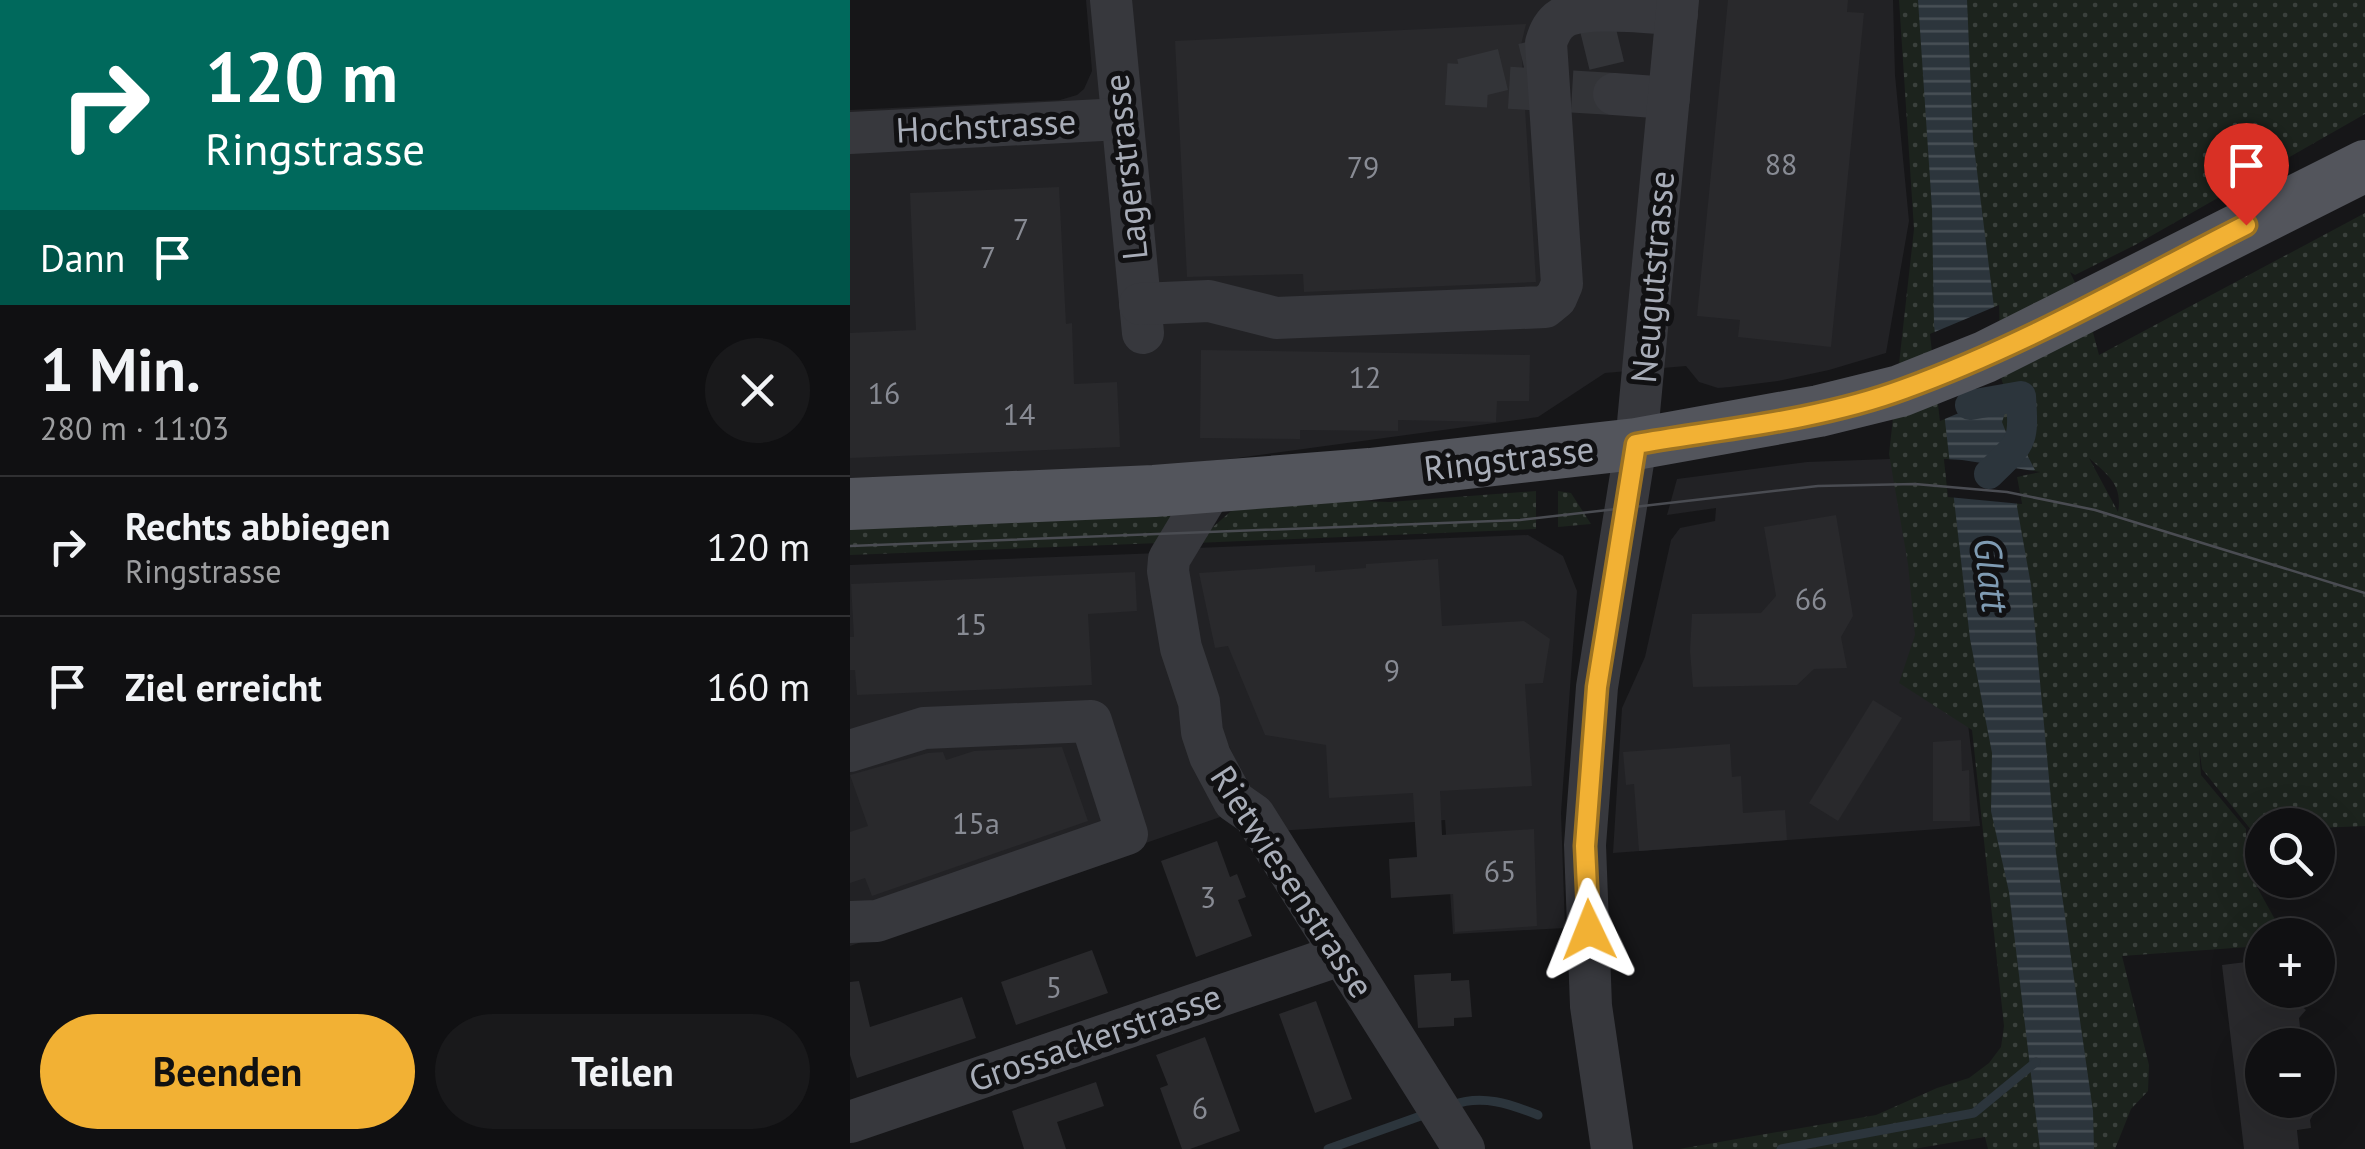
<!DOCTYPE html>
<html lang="de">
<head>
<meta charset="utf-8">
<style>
  body { margin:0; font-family:"PT Sans",sans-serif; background:#19191b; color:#f1f3f6; height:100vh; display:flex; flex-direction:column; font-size:38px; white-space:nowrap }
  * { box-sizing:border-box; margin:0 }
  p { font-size:32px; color:#9c9d9f }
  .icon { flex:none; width:55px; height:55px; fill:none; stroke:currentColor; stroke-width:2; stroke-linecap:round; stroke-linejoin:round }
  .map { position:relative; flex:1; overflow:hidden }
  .sheet { display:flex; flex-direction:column; background:#101012; width:850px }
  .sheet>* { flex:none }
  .hud { background:#00695c; color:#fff; overflow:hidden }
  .buttons { position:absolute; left:1395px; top:808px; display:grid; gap:20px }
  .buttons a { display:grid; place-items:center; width:90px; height:90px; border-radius:50%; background:#101012; box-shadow:0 10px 40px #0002,0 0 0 2px #303032; font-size:50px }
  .pin { position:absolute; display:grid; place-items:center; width:85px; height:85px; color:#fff; margin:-102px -42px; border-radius:50% 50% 50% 0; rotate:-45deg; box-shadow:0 0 10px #0007 }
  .pin .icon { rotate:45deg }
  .me { position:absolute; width:110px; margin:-55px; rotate:358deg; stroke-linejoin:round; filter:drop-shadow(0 0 8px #0008) }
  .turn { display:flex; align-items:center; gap:35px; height:210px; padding:0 40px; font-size:45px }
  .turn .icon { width:130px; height:130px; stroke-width:2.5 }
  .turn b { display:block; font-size:70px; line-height:85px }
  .then { display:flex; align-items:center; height:95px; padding:0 40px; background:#0003; gap:20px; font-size:38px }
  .round { display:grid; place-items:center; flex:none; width:105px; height:105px; border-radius:52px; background:#19191b }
  .head { display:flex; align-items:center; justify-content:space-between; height:170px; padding:0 40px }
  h1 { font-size:60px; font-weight:700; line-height:75px }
  .button { display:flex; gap:20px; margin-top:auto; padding:20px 40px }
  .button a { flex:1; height:115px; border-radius:60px; background:#f2b134; color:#111; font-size:40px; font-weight:700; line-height:115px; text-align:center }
  .button a+a { background:#19191b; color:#f1f3f6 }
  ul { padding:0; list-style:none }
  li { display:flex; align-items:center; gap:30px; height:140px; padding:0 40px; border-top:2px solid #303032 }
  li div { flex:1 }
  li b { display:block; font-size:38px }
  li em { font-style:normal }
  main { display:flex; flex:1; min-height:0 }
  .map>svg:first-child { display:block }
</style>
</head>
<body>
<main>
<section class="sheet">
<div class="hud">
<div class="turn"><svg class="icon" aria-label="right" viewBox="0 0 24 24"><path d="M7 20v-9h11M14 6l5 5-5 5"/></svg><div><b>120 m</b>Ringstrasse</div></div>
<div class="then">Dann<svg class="icon" aria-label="arrive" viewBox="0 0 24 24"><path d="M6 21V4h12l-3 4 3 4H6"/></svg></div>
</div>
<div class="head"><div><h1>1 Min.</h1><p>280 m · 11:03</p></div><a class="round"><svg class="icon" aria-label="close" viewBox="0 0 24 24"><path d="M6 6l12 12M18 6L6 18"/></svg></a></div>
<ul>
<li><svg class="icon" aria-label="right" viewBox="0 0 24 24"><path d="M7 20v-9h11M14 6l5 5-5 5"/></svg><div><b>Rechts abbiegen</b><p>Ringstrasse</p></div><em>120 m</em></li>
<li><svg class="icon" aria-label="arrive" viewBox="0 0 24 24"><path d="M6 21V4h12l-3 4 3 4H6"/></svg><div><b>Ziel erreicht</b></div><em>160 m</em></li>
</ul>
<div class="button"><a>Beenden</a><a>Teilen</a></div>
</section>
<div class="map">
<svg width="1515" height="1149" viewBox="0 0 1515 1149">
  <defs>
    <pattern id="green-dots" width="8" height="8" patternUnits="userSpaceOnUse" patternTransform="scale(2.5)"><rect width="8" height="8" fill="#1c231d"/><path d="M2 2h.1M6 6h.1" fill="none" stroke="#3a403c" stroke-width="1.8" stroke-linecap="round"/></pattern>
    <pattern id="water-rules" width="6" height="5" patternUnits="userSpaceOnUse" patternTransform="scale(2.5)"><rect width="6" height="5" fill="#2c353c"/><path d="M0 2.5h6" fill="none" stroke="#485056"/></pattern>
  </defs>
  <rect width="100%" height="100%" fill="#161618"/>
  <!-- built -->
  <g fill="#222225">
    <path d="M236,0H1043L1045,75L1059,221L1036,353L979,370L928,381L880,387L868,388L849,382L836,366L755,373L688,417L387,458L280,469L0,480V110L210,100L227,95L234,89L242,71Z"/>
    <path d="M1066,458L1102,587L1130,826L763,853L772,708L795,657L821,540L830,528L865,521L866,508L817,515L827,479L957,462Z"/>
    <path d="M678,535L713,556L727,591L711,813L715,928L603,934L595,820L427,831L405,800L368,724L332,561L345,548Z"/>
    <path d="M310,553L376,815L0,946V565Z"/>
  </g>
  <!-- green -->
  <g fill="url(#green-dots)" fill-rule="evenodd">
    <path d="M1049,0H1515V114L1287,244L1225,275L1220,272L1236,306L1249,355L1515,213V826L1468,828V825H1412V831H1402L1352,769L1349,747L1351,775L1396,829L1397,869L1427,923L1419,935H1412V946L1272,956L1299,1065L1298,1091L1281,1109L1265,1149H1138L1135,1137L1063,1149H829L1026,1115L1087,1088L1119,1078L1139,1063L1151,1047L1154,1026L1122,730L1049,683L1065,635L1058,564L1039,454L1064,229ZM1239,458C1258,475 1273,485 1268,512Z"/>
    <path d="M686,491V529L345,543L389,504L488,500L539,502Z"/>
    <path d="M708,491L721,493L741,524L708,527Z"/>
    <path d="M329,506L310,543L0,555V519Z"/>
  </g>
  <!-- water -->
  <path fill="url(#water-rules)" d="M1068,0H1117L1123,139L1144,307L1146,379L1157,407L1152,422L1161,445L1174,449L1185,470L1161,473L1181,585L1206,853L1243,1111L1244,1149H1190L1188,1133L1159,892L1141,811L1142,753L1120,639L1084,325L1082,209Z"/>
  <!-- pier -->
  <g fill="#161618">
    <path d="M1149,305L1151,378L1156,393L1090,421L1080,334Z"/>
    <path d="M1094,459L1112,460L1190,472L1167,477L1172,504L1098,497Z"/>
  </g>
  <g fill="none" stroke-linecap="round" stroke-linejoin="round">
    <!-- stream -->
    <g stroke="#2c353c" stroke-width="9">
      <path d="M603,1105C632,1094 660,1104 688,1115"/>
      <path d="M478,1149L579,1113"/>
      <path d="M931,1149L1124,1113L1186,1062"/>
    </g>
    <!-- canal -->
    <path stroke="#2c353c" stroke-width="30" d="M1120,405L1171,396C1174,443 1173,441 1139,474"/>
  </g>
  <!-- building -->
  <g fill="#29292c">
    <path d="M878,0H998L997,12L1014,13L981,347L888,337L890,320L847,316Z"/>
    <path d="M676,24L671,45L686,282L454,292L453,274L337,277L325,41Z"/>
    <path d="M209,187L216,324L222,323L224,384L267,382L270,447L0,458V333L66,330L60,193Z"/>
    <path d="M351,350L680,355L679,401H647L646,422L548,420V431L450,430V439L350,438Z"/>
    <path d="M986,515L1003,616L991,637L997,668L964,669L947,685L843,687L840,651L842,614L911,613L926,596L914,527Z"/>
    <path d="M588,559L592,626L674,621L700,639L693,683L675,684L682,786L590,791L592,835L684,829L687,926L605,932L603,894L541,898L539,859L567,857L563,793L479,798L476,745L415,735L378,646L365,648L349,573L465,565V572L516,568V564Z"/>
    <path d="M285,572L287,611L238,614L242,685L7,695L5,670H0V637H4L1,584Z"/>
    <path d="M1023,700L1052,718L988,821L959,803Z"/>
    <path d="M1111,740L1112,771L1119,770L1120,821H1083V742Z"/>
    <path d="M880,744L882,777L891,776L893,813L935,810L937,840L789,851L784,784L776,785L773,752Z"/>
    <path d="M212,747L238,821L22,896L15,878L0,883V832L18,826L0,775L78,753L93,752L96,760L124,751Z"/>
    <path d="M367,841L380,877L387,874L396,897L388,900L402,936L346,957L311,861Z"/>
    <path d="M242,950L258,993L166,1025L151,982Z"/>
    <path d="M1412,960V990H1433L1456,1010L1449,1018L1450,1027L1436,1029L1438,1045H1412V1100H1447L1465,1111L1460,1120L1461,1128L1447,1130L1449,1149H1394L1372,965Z"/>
    <path d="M601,973V981L619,980L622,1017L604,1018V1026L568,1028L564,975Z"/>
    <path d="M9,981L20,1027L112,997L126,1038L7,1078L0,1055V982Z"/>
    <path d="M466,1001L502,1099L465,1113L429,1014Z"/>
    <path d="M355,1037L390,1131L340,1149H332L310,1088L318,1085L306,1055Z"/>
    <path d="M246,1082L254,1106L207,1122L216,1149H174L162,1111Z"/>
  </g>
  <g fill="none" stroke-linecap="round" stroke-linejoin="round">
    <!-- minor-tunnel -->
    <path stroke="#333438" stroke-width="42" stroke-dasharray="42 21" stroke-linecap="butt" d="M764,94L594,84L769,41"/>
    <!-- minor -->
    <g stroke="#37383d" stroke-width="42">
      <path d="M261,0L293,333"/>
      <path d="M764,94L819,98"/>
      <path d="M0,133L271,119"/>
      <path d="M290,304L359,301L426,318L695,307L706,298L712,284L696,43C699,33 703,23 714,17C738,5 799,13 827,14"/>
      <path d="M363,486L319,559L318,571L331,648L349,702L352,732L360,756L384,801L404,815L614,1149"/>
      <path d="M0,751L74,728L241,721L277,834L27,921L0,922"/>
      <path d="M0,1122L490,955"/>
      <path d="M762,1149L741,1006L735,845L747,687L786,444L828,0"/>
    </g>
    <!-- major -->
    <path stroke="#53555c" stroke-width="52" d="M0,504L304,491L520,474L786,444L969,411L1050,391L1135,357L1515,166"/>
    <!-- tram -->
    <path stroke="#4a4c52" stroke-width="2.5" d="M0,546L670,520L968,486L1065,484L1157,492L1245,510L1515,593"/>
  </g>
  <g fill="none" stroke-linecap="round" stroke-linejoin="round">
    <!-- route casing -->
    <g stroke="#9d7322" stroke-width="25">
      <path id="route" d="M739,930L735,846L747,687L786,444C874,429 970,420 1054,389C1173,346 1284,282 1396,225"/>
    </g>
    <!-- route -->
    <use href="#route" stroke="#f2b134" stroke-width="18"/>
  </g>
  <g text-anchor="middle" stroke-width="10" stroke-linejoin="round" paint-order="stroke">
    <!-- number labels -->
    <g font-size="30" fill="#888b94">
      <text x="931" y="175">88</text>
      <text x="513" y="178">79</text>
      <text x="171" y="240">7</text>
      <text x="138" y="268">7</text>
      <text x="515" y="388">12</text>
      <text x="34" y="404">16</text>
      <text x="169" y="425">14</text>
      <text x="961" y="610">66</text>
      <text x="121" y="635">15</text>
      <text x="542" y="681">9</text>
      <text x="126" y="834">15a</text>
      <text x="650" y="882">65</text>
      <text x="358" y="908">3</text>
      <text x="204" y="998">5</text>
      <text x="350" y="1119">6</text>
    </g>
    <!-- street labels -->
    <g font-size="35" fill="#a8adb8" stroke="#111113">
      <text transform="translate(136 126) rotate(-3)" y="12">Hochstrasse</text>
      <text transform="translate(276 167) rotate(-96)" y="12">Lagerstrasse</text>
      <text transform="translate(803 277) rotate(-85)" y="12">Neugutstrasse</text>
      <text transform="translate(659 459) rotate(-7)" y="12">Ringstrasse</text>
      <text transform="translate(442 882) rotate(57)" y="12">Rietwiesenstrasse</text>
      <text transform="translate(245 1038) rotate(-19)" y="12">Grossackerstrasse</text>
    </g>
    <!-- water labels -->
    <g font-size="38" font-style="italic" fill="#7f9bb3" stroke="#111113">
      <text transform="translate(1141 575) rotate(83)" y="13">Glatt</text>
    </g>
  </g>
</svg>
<div class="buttons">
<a><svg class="icon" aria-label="search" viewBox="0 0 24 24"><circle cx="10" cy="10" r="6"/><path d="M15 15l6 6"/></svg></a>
<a>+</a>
<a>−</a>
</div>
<div class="pin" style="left:1396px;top:225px;background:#d93025"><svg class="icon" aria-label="arrive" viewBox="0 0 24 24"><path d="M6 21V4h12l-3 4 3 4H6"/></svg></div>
<svg class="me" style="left:739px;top:930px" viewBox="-20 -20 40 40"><path d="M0-17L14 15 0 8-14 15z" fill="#f2b134" stroke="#fff" stroke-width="4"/></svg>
</div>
</main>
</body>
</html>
